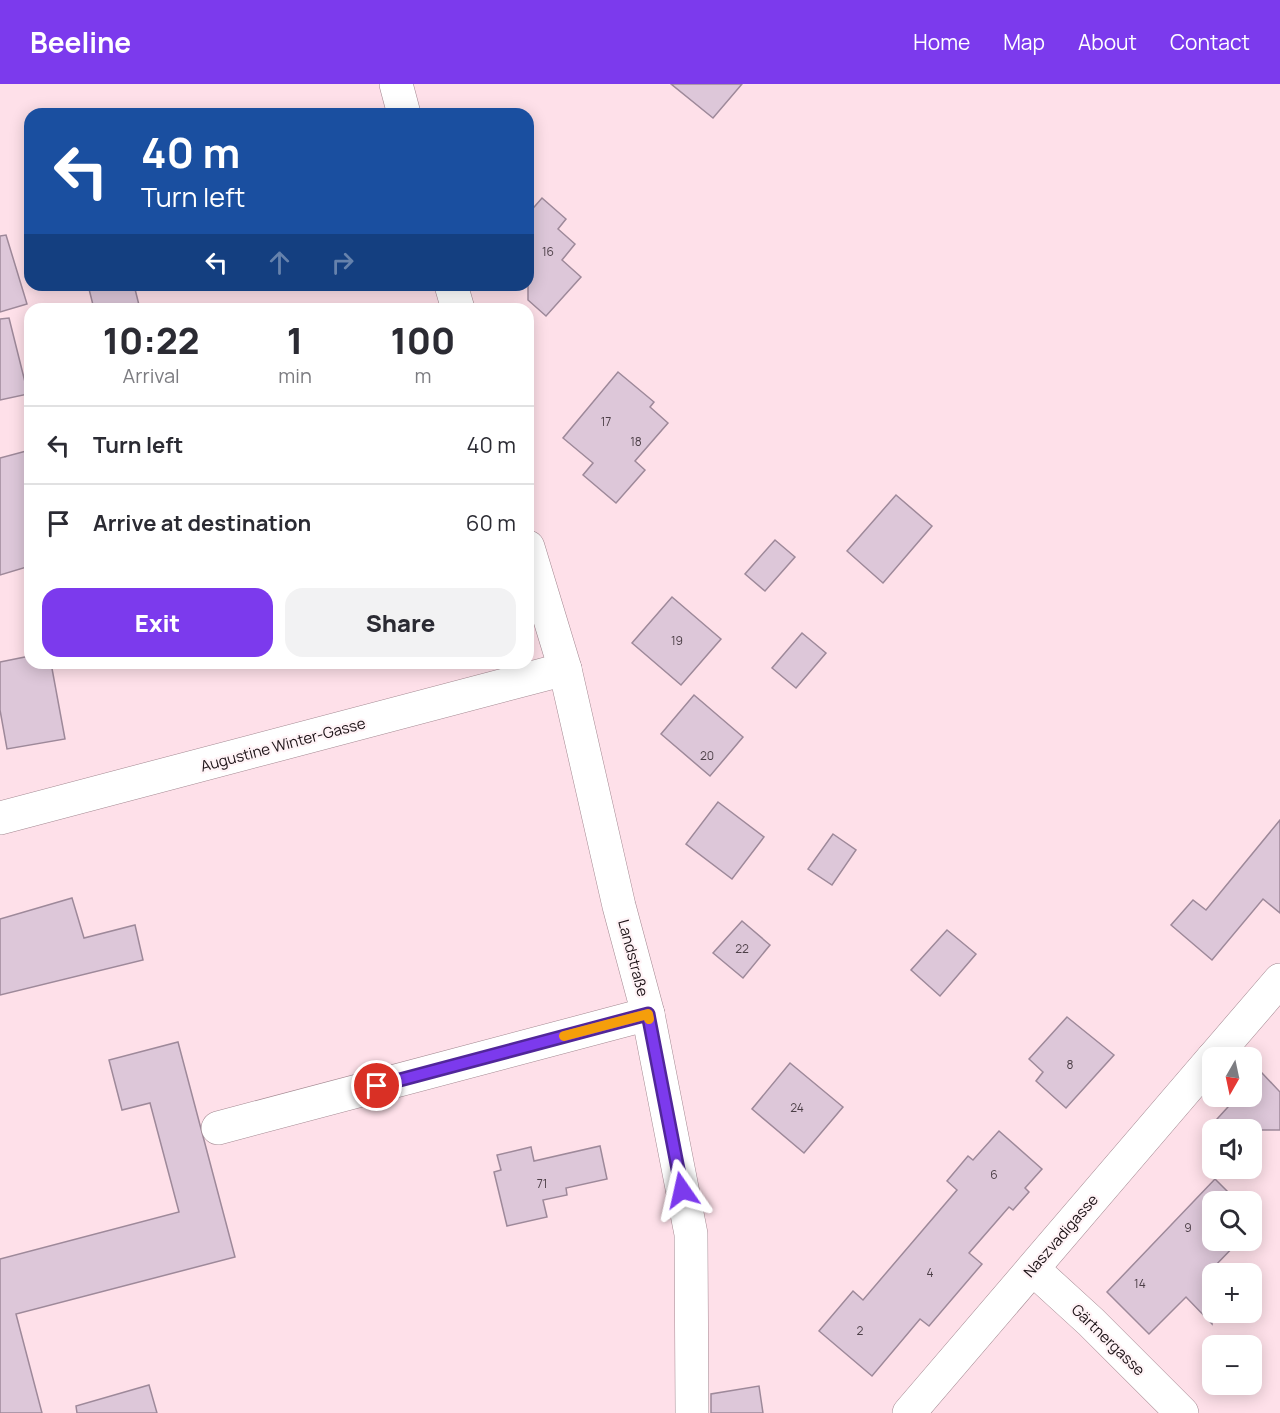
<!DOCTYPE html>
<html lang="en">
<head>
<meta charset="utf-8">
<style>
  body { margin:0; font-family:Manrope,sans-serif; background:#f2f2f3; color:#2b2b33; height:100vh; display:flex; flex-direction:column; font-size:22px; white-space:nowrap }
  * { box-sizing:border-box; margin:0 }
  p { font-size:20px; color:#7c7c81 }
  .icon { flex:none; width:33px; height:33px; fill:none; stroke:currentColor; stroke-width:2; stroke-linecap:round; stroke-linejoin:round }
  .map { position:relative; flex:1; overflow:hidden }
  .sheet { position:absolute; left:24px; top:219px; width:510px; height:366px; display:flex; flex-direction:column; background:#fff; border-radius:18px; box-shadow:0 3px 15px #0003 }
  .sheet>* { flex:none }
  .hud { position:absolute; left:24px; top:24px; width:510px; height:183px; border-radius:18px; box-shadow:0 3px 15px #0003; background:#1a4fa0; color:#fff; overflow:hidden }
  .needle { width:39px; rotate:189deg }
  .controls { position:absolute; left:1202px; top:963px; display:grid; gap:12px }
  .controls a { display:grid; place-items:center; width:60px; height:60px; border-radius:12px; background:#fff; box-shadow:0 3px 15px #0003; font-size:30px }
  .pin { position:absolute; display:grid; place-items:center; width:51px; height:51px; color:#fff; margin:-26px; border:3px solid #fff; border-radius:50%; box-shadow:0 2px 6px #0007 }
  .me { position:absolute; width:66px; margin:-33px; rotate:349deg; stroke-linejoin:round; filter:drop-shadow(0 0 4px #0008) }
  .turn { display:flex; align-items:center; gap:21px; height:126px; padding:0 18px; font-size:27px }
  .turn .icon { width:78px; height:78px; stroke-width:2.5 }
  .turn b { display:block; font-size:42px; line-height:51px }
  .lanes { display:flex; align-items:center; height:57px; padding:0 18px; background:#0003; justify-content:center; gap:30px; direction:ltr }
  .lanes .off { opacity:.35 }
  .eta { display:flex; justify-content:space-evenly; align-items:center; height:102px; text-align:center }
  .eta b { font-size:36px; font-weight:800; line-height:42px }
  .cta { display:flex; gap:12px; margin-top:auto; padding:12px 18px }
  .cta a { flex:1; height:69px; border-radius:18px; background:#7c3aed; color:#fff; font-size:24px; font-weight:800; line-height:69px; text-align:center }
  .cta a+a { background:#f2f2f3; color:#2b2b33 }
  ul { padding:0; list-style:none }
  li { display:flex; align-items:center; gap:18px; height:78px; padding:0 18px; border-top:2px solid #e1e1e2 }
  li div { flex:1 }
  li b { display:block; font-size:22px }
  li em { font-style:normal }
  header { display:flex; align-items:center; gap:36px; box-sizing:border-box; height:84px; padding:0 30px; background:#7c3aed; color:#fff }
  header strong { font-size:28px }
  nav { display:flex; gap:33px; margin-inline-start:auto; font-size:21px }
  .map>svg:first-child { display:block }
</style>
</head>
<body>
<header>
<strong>Beeline</strong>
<nav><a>Home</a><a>Map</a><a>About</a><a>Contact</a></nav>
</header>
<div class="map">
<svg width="1280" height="1329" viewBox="0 0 1280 1329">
  <rect width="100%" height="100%" fill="#fee0e9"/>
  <!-- building -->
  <g fill="#ddc7d9" stroke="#9e899a" stroke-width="1.5">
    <path d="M671,0H742L713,34Z"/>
    <path d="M542,114L566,135L558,145L575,160L562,176L581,193L546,232L528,216V130Z"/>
    <path d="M6,151L27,220L0,228V152Z"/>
    <path d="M88,201H134L140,225H94Z"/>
    <path d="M9,234L28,310L0,316V235Z"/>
    <path d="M618,288L654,318L650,323L668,339L635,377L645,386L616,419L583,391L593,379L563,354Z"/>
    <path d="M30,366V482L0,491V374Z"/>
    <path d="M896,411L932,442L883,499L847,467Z"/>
    <path d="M775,456L795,473L765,507L745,490Z"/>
    <path d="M672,513L721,555L681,601L632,559Z"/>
    <path d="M802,549L826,569L796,604L772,584Z"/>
    <path d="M30,572V579H51L65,655L7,665L0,626V578Z"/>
    <path d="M694,611L743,653L710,692L661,650Z"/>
    <path d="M718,718L764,753L732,795L686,760Z"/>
    <path d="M1280,736V829L1263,815L1212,876L1171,841L1193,816L1206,826Z"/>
    <path d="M833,750L856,766L832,801L808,785Z"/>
    <path d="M72,814L84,854L135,841L143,876L0,911V835Z"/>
    <path d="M742,837L770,861L743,894L713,869Z"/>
    <path d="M947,846L976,870L940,912L911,886Z"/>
    <path d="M1067,933L1114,971L1066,1024L1036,997L1043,988L1029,975Z"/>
    <path d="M178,958L235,1173L16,1230L42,1329H0V1175L179,1128L150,1019L122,1026L109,976Z"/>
    <path d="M790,979L843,1023L804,1069L752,1025Z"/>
    <path d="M1262,989L1280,1008V1046H1207L1238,1012H1251V1000Z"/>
    <path d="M999,1047L1042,1085L1025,1104L1029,1108L1013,1126L1009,1123L969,1169L982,1180L929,1242L920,1235L872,1292L819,1247L853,1207L863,1216L957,1106L947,1097L968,1072L973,1076Z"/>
    <path d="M600,1062L607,1095L566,1104L567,1111L543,1116L547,1133L507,1142L494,1088L501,1086L497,1071L531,1063L534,1077Z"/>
    <path d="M1215,1095L1238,1118H1212V1156H1240L1212,1185V1240L1186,1213L1149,1250L1107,1208Z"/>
    <path d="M149,1301L157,1329H77L76,1322Z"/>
    <path d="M759,1302L763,1329H711V1310Z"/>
  </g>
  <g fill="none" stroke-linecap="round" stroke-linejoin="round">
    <!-- minor casing -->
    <g stroke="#a38891" stroke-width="34">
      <g id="minor">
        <path d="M396,0L404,30"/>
        <path d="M451,201L458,225"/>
        <path d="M528,463L565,585L619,822L648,930L691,1150L692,1329"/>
        <path d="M0,734L565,585"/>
        <path d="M1213,974L1280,896"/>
        <path d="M218,1044L648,930"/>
        <path d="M1033,1185L1091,1238L1182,1329"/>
        <path d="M909,1329L1212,975"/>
      </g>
    </g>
    <!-- minor -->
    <use href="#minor" stroke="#fff" stroke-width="33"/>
  </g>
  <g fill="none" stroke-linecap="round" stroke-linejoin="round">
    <!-- route casing -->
    <g stroke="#51269a" stroke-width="15">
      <path id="route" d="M377,1002L648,930L682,1106"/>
    </g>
    <!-- route -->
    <use href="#route" stroke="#7c3aed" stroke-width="10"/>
    <!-- slow -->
    <path stroke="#f59e0b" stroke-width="10" d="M564,952L648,930L649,935"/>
  </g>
  <g text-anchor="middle" stroke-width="4.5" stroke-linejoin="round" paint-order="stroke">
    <!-- number labels -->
    <g font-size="12" fill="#4c3f47">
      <text x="548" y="172">16</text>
      <text x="606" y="342">17</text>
      <text x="636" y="362">18</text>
      <text x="677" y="561">19</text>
      <text x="707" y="676">20</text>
      <text x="742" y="869">22</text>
      <text x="1070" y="985">8</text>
      <text x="797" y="1028">24</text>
      <text x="994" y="1095">6</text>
      <text x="542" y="1104">71</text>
      <text x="1188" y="1148">9</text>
      <text x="930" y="1193">4</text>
      <text x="1140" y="1204">14</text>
      <text x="860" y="1251">2</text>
    </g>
    <!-- street labels -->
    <g font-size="15" fill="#1c1216" stroke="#fff3f6">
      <text transform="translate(283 661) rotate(-15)" y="5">Augustine Winter-Gasse</text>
      <text transform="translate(633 874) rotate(75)" y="5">Landstraße</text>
      <text transform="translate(1061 1152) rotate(-49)" y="5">Naszvadigasse</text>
      <text transform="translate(1108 1256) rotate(44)" y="5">Gärtnergasse</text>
    </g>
  </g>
</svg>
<div class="controls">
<a><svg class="needle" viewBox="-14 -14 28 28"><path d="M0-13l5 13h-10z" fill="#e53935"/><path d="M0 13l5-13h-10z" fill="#7c7c81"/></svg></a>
<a><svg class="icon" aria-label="sound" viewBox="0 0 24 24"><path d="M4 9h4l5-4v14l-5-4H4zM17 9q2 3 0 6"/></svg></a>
<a><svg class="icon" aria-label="search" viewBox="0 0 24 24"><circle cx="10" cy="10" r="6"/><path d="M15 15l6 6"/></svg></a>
<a>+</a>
<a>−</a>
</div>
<div class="pin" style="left:377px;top:1002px;background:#d93025"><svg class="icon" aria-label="arrive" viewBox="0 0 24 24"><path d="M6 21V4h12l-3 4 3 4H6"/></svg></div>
<svg class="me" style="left:682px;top:1106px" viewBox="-20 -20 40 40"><path d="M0-17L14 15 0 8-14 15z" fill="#7c3aed" stroke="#fff" stroke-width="4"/></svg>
<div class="hud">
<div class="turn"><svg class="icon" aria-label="left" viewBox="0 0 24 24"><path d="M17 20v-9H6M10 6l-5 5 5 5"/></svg><div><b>40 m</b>Turn left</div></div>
<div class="lanes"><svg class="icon" aria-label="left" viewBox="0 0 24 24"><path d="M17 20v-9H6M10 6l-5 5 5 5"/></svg><svg class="icon off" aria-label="ahead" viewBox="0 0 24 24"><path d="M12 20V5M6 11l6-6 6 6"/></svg><svg class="icon off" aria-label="right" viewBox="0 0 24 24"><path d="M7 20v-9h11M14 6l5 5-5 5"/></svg></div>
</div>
<section class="sheet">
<div class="eta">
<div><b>10:22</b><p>Arrival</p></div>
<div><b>1</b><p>min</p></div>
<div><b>100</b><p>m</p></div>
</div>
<ul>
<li><svg class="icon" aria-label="left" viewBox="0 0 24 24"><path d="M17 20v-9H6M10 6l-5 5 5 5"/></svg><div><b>Turn left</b></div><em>40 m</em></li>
<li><svg class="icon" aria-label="arrive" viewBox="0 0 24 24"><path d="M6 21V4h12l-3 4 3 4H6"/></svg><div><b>Arrive at destination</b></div><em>60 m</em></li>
</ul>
<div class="cta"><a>Exit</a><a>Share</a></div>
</section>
</div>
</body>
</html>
